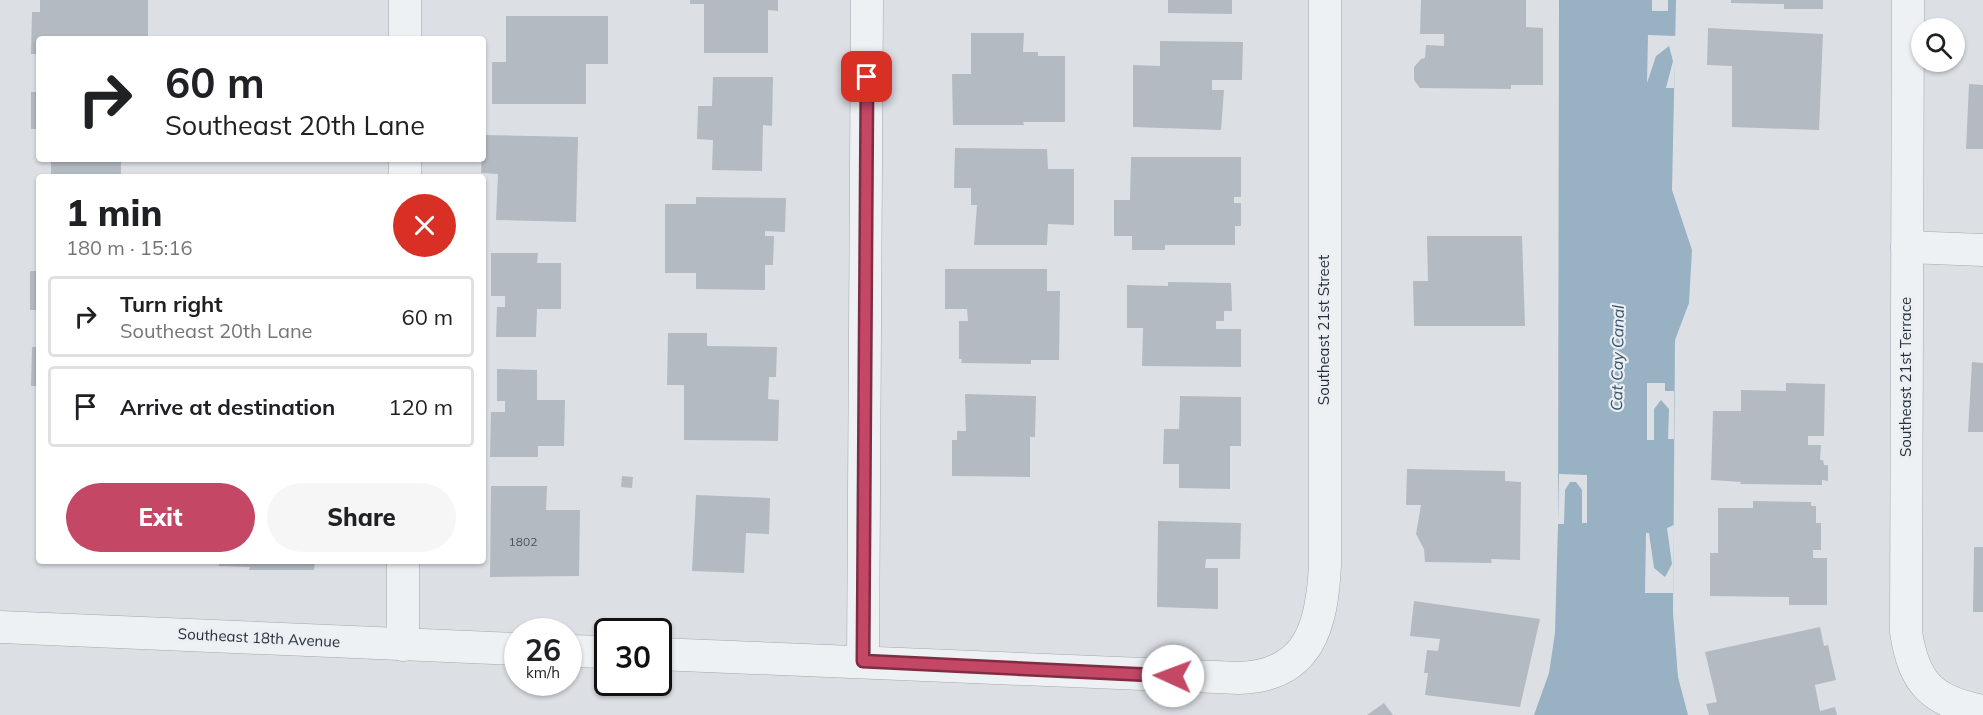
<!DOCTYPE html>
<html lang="en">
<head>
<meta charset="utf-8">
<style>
  body { margin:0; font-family:Mulish,sans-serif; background:#f6f6f6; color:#202124; height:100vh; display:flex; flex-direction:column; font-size:22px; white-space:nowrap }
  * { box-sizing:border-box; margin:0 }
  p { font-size:20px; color:#757577 }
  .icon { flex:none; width:33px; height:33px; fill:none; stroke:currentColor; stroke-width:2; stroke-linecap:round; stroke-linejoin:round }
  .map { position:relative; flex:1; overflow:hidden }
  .sheet { position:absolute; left:36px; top:174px; width:450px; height:390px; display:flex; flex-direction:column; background:#fff; border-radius:6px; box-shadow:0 2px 4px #0004 }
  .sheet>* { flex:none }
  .hud { position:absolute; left:36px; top:36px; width:450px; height:126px; border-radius:6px; box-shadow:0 2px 4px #0004; background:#fff; color:#202124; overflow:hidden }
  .buttons { position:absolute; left:1911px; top:18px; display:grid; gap:12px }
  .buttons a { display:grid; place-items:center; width:54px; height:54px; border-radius:50%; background:#fff; box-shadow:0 2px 4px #0004; font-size:30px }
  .speed { position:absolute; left:504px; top:618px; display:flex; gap:12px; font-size:30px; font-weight:700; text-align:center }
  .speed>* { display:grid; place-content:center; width:78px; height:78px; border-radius:50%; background:#fff; box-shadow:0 2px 4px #0004; line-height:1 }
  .speed small { font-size:15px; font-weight:400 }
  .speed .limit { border:3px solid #111; border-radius:9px; background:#fff; color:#111 }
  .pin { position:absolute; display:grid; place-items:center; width:51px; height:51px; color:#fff; margin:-26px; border-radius:12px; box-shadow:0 3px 9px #0006 }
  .me { position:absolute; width:66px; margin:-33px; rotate:272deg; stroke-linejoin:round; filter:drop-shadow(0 0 4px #0008) }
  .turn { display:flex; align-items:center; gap:21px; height:126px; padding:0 30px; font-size:27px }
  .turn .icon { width:78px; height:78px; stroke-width:2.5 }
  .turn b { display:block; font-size:42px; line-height:51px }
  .round { display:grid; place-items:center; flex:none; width:63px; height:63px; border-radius:32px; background:#f6f6f6 }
  .overview { display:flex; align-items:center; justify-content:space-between; height:102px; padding:0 30px }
  h1 { font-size:36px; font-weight:800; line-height:45px }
  .cta { display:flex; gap:12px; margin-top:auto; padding:12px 30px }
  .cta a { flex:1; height:69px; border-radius:36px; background:#c44766; color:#fff; font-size:24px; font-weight:800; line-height:69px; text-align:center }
  .cta a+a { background:#f6f6f6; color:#202124 }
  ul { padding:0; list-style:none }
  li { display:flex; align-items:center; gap:18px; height:81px; margin:0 12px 9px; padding:0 18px; border:3px solid #e0e0e0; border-radius:6px }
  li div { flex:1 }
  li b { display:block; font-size:22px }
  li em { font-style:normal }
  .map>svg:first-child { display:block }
</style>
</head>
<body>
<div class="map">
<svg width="1983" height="715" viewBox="0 0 1983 715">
  <rect width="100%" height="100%" fill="#dce0e5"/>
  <!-- water -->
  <path fill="#98b2c3" d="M1559,0H1676L1672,190L1692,250L1689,303L1675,340L1673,613L1678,677L1688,715H1534L1549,673L1555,633L1558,524Z"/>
  <!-- pier -->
  <g fill="#dce0e5">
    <rect x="1652" y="0" width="16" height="11"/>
    <path d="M1648,35L1676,36L1674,88H1666L1673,61L1669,46L1656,56L1647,83Z"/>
    <path d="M1647,383H1665V391H1674V439H1668L1669,409L1661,400L1654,409V440H1647Z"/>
    <path d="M1559,474L1587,475V523H1582V490L1576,482H1570L1565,490L1564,524H1558Z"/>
    <path d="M1674,525L1673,593H1645L1646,533H1649L1654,568L1665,577L1672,564L1667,528Z"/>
  </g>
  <!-- building -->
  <g fill="#b3bac1">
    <path d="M40,0H148V39H39V54H31L32,12H40Z"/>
    <path d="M690,0H778V11L768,10V53H704V4H690Z"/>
    <path d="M1168,0H1232V14L1168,13Z"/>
    <path d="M1421,0H1526V27L1543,28V85H1511V89L1420,88L1414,80V67L1421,59L1425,58L1426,45L1444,46V34H1420Z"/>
    <path d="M1731,0H1823V9H1784V4L1731,3Z"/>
    <path d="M506,16H608V64H586V104H492V62H506Z"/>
    <path d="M1708,28L1823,34L1819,130L1732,127V66L1707,65Z"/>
    <path d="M971,33H1024L1023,52H1038V56H1065V122H1023L1024,125H953L952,74H971Z"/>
    <path d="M1160,41L1243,42L1242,80H1212V90H1224L1221,130L1133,127V65L1160,66Z"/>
    <path d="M713,77H773L772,126L763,125L762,171L712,170L713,140L697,139L698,106H712Z"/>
    <path d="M1969,84L1983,85V149H1966Z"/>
    <rect x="31" y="92" width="8" height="37"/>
    <path d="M483,135L578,137L576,222L496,220L498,174L481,173Z"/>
    <path d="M955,148L1047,149L1048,169H1074V225L1048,224L1047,245H974L977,205H971V188H954Z"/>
    <path d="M1131,157H1241V197H1234V203H1241V226H1235V245H1165V250H1132V236H1114V200H1130Z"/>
    <rect x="51" y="159" width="70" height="18"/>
    <path d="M696,197L786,198L785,232L765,231V236H774L773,265H765V290L696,289V273H665V204H696Z"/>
    <path d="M1427,236H1522L1525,326H1414L1413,281H1428Z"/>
    <path d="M491,253H538L537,263H561V309H537L536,337H496L497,307H505V296H491Z"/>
    <path d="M945,269H1047V291H1060L1059,360H1031V364L961,363L962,359H959V321H968L967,309H945Z"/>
    <rect x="30" y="271" width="9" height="39"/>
    <path d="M1168,282L1231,283L1232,311H1224V321H1216V329H1241V367L1142,366L1143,328H1127V285L1168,286Z"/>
    <path d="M668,333H707V346L777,347L776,377H769L768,399L779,400L778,441L684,440V385H667Z"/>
    <path d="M32,347H39V386H31Z"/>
    <path d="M1972,362L1983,363V432H1968Z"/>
    <path d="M497,369L537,370V400H565L564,446H538V457H490L491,412H505V401H497Z"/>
    <path d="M1786,383L1825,384L1824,436H1808V445H1821L1820,460H1823L1824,465H1828V481L1822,480V485L1740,484L1741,482L1711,480L1713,411H1741V390L1786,391Z"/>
    <path d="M965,394L1036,396L1035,437H1030V477L952,476V440H957V431H966Z"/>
    <path d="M1180,396L1241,397V446H1230V489L1179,488V464H1163L1164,429H1179Z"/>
    <path d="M1407,469L1505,471V481L1521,482L1520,560L1491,559L1492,563L1425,562L1424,549L1416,534L1421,505H1406Z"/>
    <path d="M622,476L633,477L632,488L621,487Z"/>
    <path d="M491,486H547L546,510H580L579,576L490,577Z"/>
    <path d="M696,495L770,498L769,534L746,533L744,573L692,571Z"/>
    <path d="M1753,501L1811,502V506H1816V523H1821V550H1813V558H1827V605H1789V597L1710,596V553H1718V508H1753Z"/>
    <path d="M1158,521L1241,523L1240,559H1206L1205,568H1218V609L1157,607Z"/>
    <path d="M1974,547H1983V612H1973Z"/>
    <path d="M219,561H315L314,570H249L250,567L219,566Z"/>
    <path d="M1414,601L1540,619L1520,707L1425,695L1428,673H1424L1427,650L1438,651L1440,639L1410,636Z"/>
    <path d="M1820,627L1824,646L1828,645L1836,680L1815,685L1820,711L1835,707L1837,715H1709L1706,704L1717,702L1705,652Z"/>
    <path d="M1384,703L1393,715H1367Z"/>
  </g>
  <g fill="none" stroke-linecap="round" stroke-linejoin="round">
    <!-- minor casing -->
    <g stroke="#a2a8ae" stroke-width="33">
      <g id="minor">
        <path d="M1908,0L1906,632C1914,683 1931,701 1983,711"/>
        <path d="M405,39V0"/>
        <path d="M405,177V159"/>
        <path d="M1907,247L1983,250"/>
        <path d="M0,627L518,649"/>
        <path d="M403,645V561"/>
        <path d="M568,651L608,652"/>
        <path d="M658,654L1239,678C1310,676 1322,625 1325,565V0"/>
        <path d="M863,661L867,0"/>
      </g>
    </g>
    <!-- minor -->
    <use href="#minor" stroke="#eef1f4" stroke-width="32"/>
  </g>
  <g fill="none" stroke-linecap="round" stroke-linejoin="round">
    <!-- route casing -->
    <g stroke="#7f2e42" stroke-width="15">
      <path id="route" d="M867,77L863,661L1173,676"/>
    </g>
    <!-- route -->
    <use href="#route" stroke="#c44766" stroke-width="10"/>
  </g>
  <g text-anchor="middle" stroke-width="4.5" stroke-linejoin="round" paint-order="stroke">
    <!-- number labels -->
    <g font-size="12" fill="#4a525c">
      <text x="523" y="546">1802</text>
    </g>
    <!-- street labels -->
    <g font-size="15" fill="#27303a" stroke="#ebeff3">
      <text transform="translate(1324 330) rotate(-90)" y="5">Southeast 21st Street</text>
      <text transform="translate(1906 377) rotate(-90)" y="5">Southeast 21st Terrace</text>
      <text transform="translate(259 638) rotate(3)" y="5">Southeast 18th Avenue</text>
    </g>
    <!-- water labels -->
    <g font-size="16" font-style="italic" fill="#34526b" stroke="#ebeff3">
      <text transform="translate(1617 358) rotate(-89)" y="6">Cat Cay Canal</text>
    </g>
  </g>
</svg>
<div class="buttons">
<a><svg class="icon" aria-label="search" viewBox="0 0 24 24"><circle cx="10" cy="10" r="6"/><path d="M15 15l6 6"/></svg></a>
</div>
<div class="speed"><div>26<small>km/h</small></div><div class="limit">30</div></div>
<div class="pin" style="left:867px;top:77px;background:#d93025"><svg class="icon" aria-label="arrive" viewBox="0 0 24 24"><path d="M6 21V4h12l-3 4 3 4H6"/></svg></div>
<svg class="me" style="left:1173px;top:676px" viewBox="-20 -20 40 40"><circle r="19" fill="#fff"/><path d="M0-13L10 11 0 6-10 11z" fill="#c44766"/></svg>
<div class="hud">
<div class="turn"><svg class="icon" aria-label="right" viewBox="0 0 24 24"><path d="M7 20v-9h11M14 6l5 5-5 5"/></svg><div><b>60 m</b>Southeast 20th Lane</div></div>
</div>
<section class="sheet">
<div class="overview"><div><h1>1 min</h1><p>180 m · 15:16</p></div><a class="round" style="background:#d93025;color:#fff"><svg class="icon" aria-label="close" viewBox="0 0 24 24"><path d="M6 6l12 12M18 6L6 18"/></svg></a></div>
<ul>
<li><svg class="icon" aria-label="right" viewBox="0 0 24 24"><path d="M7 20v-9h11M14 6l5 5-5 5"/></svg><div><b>Turn right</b><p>Southeast 20th Lane</p></div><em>60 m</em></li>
<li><svg class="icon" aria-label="arrive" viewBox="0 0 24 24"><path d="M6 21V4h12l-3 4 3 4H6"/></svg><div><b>Arrive at destination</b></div><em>120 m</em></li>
</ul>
<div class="cta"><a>Exit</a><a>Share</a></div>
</section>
</div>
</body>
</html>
